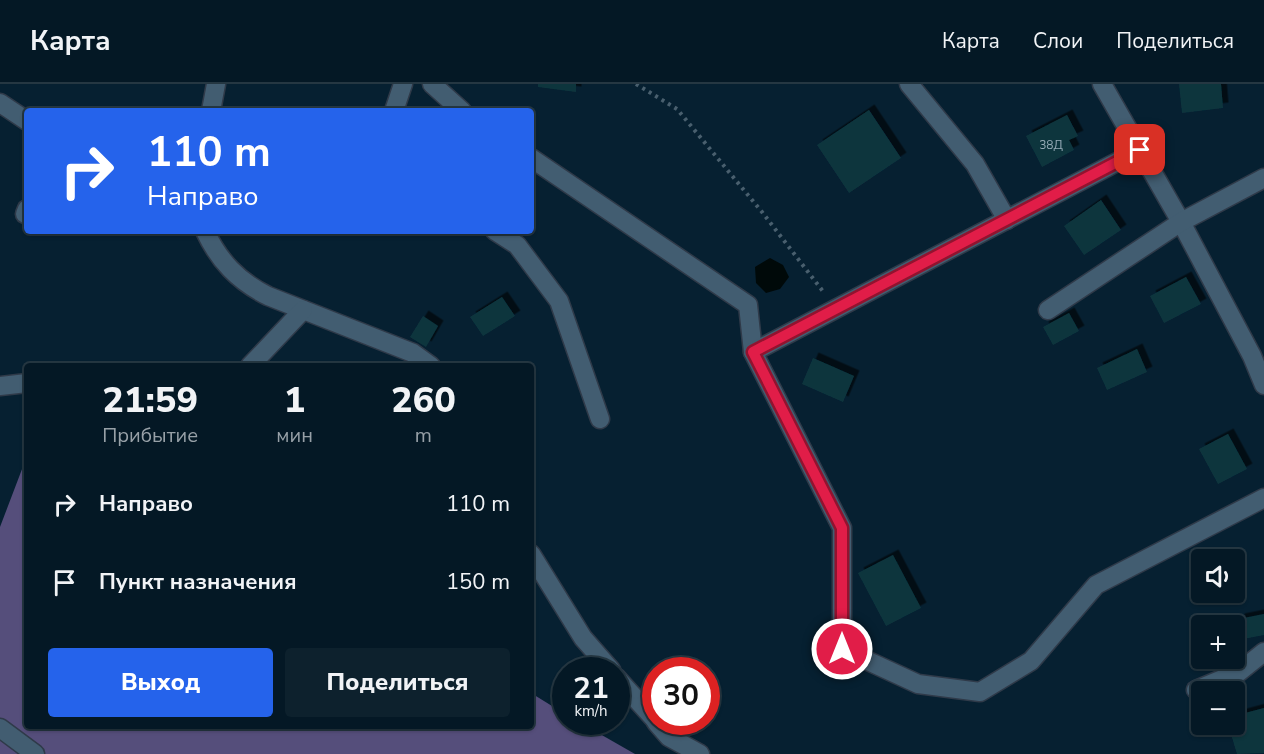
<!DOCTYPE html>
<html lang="ru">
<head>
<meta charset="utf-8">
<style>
  body { margin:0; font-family:"Nunito Sans",sans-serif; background:#0d212d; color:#f1f3f6; height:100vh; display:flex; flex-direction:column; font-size:22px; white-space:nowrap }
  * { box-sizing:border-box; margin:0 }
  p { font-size:20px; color:#97a0a7 }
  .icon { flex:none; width:33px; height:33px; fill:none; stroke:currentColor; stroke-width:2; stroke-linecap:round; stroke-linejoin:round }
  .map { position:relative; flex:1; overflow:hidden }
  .sheet { position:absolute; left:24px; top:279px; width:510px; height:366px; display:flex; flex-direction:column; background:#041825; border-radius:6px; box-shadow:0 2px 4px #0004,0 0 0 2px #253742 }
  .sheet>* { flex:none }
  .hud { position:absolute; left:24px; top:24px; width:510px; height:126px; border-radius:6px; box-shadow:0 2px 4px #0004,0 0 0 2px #253742; background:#2563eb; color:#fff; overflow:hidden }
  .fabs { position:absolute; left:1191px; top:465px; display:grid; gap:12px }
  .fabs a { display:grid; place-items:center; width:54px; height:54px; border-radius:6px; background:#041825; box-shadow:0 2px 4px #0004,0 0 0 2px #253742; font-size:30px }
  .speed { position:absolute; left:552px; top:573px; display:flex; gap:12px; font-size:30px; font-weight:700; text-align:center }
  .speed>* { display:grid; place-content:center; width:78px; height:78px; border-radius:50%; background:#041825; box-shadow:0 2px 4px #0004,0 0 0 2px #253742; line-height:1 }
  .speed small { font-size:15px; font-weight:400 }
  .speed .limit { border:9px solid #d22; background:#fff; color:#111 }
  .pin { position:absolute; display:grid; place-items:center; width:51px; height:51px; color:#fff; margin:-26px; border-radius:12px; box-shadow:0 3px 9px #0006 }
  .me { position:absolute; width:66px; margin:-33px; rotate:0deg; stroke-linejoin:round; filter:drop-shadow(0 0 4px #0008) }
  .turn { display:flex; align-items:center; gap:21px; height:126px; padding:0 24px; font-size:27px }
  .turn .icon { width:78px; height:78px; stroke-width:2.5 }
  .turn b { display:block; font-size:42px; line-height:51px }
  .eta { display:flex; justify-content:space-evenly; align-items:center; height:102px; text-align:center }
  .eta b { font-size:36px; font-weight:800; line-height:42px }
  .cta { display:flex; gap:12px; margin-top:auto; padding:12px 24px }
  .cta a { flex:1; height:69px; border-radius:6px; background:#2563eb; color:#fff; font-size:24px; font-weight:800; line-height:69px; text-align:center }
  .cta a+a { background:#0d212d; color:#f1f3f6 }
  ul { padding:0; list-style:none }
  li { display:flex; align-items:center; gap:18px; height:78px; padding:0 24px }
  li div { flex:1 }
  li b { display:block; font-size:22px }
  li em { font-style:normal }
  header { display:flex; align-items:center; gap:36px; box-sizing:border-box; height:84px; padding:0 30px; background:#041825; border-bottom:2px solid #253742 }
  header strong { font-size:28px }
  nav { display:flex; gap:33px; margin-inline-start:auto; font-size:21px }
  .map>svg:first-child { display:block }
</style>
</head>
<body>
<header>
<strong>Карта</strong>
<nav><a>Карта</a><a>Слои</a><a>Поделиться</a></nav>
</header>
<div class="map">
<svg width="1264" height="670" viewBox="0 0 1264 670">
  <defs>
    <filter id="shadow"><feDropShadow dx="5.5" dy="-5.5" stdDeviation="0" flood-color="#0009"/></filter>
  </defs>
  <rect width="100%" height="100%" fill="#062031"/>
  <!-- forest -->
  <path fill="#554e7b" d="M27,372V642H531V609L565,630L566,638H579L635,670H0V443Z"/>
  <!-- water -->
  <path fill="#000909" d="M770,174L783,181L789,193L780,205L766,209L756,199L755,183Z"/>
  <!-- building -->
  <g fill="#0d353e" filter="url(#shadow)">
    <path d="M538,0H576V8L538,3Z"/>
    <path d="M1179,0H1221L1223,24L1182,29Z"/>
    <path d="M869,26L901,74L849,109L817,61Z"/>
    <path d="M1067,31L1078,52L1069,56L1074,66L1042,83L1026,52Z"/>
    <path d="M1101,116L1121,146L1084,171L1064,142Z"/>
    <path d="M1186,193L1201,220L1164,239L1150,212Z"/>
    <path d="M502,213L515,232L483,252L470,233Z"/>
    <path d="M1069,229L1079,247L1053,261L1043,243Z"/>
    <path d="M423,232L438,242L426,263L410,253Z"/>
    <path d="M1137,265L1147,288L1107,306L1097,284Z"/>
    <path d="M813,274L854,292L843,318L802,300Z"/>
    <path d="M1228,350L1247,385L1218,400L1199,365Z"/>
    <path d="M893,471L921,524L886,542L858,489Z"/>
    <path d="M1264,530V551L1243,555L1239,535Z"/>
    <path d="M1264,624V669L1237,670L1228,640H1234V632Z"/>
  </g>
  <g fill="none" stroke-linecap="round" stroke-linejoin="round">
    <!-- minor casing -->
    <g stroke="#2f3a49" stroke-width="21">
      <g id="minor">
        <path d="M432,0L462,27"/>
        <path d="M909,0L975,80L1007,136"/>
        <path d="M1102,0L1181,138L1252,272L1264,301"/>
        <path d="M0,19L27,37"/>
        <path d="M211,27L216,0"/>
        <path d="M394,27L403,0"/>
        <path d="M531,74L748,221L753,268L842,444V565L918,600L980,608L1031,577L1096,501L1264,414"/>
        <path d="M25,130L27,125"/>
        <path d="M205,147C219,177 238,197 268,212L413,269L431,282"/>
        <path d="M495,147L517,161L559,217L600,335"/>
        <path d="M1048,226L1181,138L1264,94"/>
        <path d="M753,268L1140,66"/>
        <path d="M250,282L303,226"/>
        <path d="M0,302L27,299"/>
        <path d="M531,470L583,554L611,586"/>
        <path d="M616,593L656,637"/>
        <path d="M1196,606L1239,588L1264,568"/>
        <path d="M656,638L669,653L700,670"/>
        <path d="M0,644L35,670"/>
      </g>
    </g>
    <!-- path -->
    <path stroke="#495f6e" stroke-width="4" stroke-dasharray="3 4.5" stroke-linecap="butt" d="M636,0L677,25L762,128L825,210"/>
    <!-- minor -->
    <use href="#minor" stroke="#425d71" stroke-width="18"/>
  </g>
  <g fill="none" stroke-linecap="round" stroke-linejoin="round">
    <!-- route casing -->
    <g stroke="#92132f" stroke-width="15">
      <path id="route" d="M842,565V444L753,268L1140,66"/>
    </g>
    <!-- route -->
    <use href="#route" stroke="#e11d48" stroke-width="10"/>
  </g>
  <g text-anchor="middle" stroke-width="6" stroke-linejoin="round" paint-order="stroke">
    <!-- number labels -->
    <g font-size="12" fill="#97acb7">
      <text x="1051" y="65">38Д</text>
    </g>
  </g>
</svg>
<div class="fabs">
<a><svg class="icon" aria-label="sound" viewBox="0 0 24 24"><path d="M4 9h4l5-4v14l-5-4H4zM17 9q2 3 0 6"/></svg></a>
<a>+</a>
<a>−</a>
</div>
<div class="speed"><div>21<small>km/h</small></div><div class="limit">30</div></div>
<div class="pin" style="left:1140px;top:66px;background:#d93025"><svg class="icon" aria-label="arrive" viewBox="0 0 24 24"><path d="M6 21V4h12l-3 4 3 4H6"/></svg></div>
<svg class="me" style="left:842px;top:565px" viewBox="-20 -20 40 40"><circle r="17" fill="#e11d48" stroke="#fff" stroke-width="3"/><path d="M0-11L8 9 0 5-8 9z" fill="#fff"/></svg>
<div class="hud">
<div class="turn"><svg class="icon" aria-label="right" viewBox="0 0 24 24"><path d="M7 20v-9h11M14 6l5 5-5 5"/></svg><div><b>110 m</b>Направо</div></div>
</div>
<section class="sheet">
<div class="eta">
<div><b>21:59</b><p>Прибытие</p></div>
<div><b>1</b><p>мин</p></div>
<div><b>260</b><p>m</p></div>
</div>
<ul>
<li><svg class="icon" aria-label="right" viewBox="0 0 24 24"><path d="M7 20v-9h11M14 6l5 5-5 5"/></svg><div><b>Направо</b></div><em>110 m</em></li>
<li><svg class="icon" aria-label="arrive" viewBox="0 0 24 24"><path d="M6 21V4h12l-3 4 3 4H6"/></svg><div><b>Пункт назначения</b></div><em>150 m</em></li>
</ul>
<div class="cta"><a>Выход</a><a>Поделиться</a></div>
</section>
</div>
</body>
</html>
